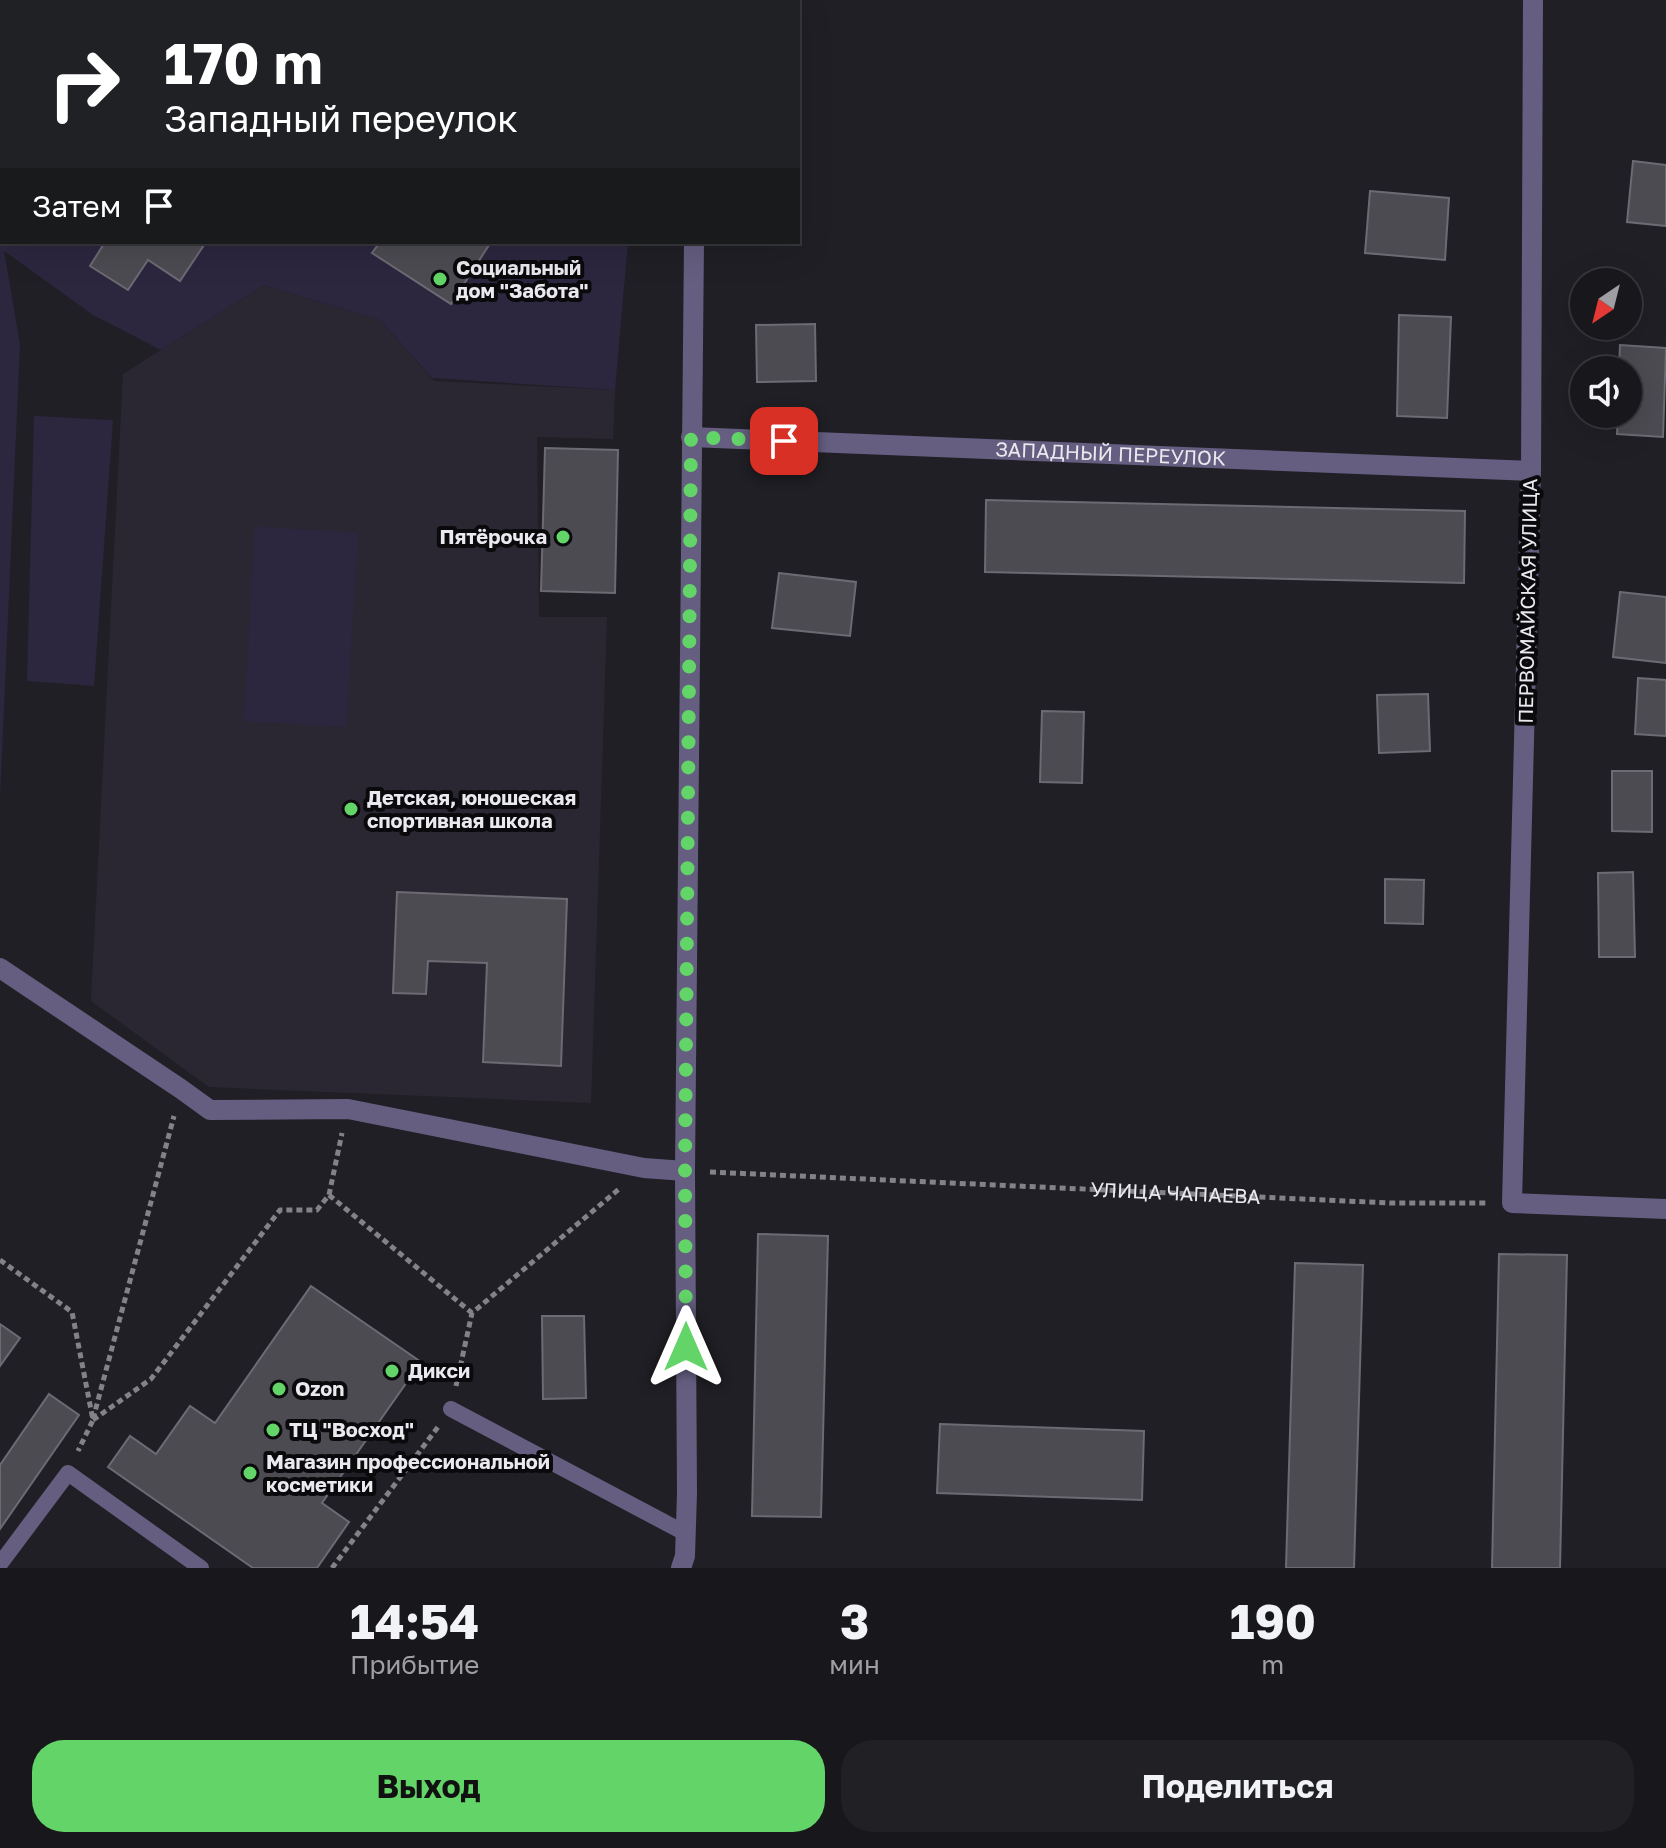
<!DOCTYPE html>
<html lang="ru">
<head>
<meta charset="utf-8">
<style>
  body { margin:0; font-family:"Golos Text",sans-serif; background:#212025; color:#f1f3f6; height:100vh; display:flex; flex-direction:column; font-size:30px; white-space:nowrap }
  * { box-sizing:border-box; margin:0 }
  p { font-size:26px; color:#9f9fa3 }
  .icon { flex:none; width:44px; height:44px; fill:none; stroke:currentColor; stroke-width:2; stroke-linecap:round; stroke-linejoin:round }
  .map { position:relative; height:1568px; overflow:hidden }
  .side { display:flex; flex-direction:column; background:#18171c; flex:1 }
  .side>* { flex:none }
  .guide { position:absolute; left:0px; top:0px; width:800px; height:244px; box-shadow:0 8px 32px #0002,0 0 0 2px #36363b; background:#202124; color:#fff; overflow:hidden }
  .needle { width:52px; rotate:215deg }
  .buttons { position:absolute; left:1570px; top:268px; display:grid; gap:16px }
  .buttons a { display:grid; place-items:center; width:72px; height:72px; border-radius:50%; background:#18171c; box-shadow:0 8px 32px #0002,0 0 0 2px #36363b; font-size:40px }
  .pin { position:absolute; display:grid; place-items:center; width:68px; height:68px; color:#fff; margin:-34px; border-radius:16px; box-shadow:0 4px 12px #0006 }
  .me { position:absolute; width:88px; margin:-44px; rotate:0deg; stroke-linejoin:round; filter:drop-shadow(0 0 6px #0008) }
  .turn { display:flex; align-items:center; gap:28px; height:168px; padding:0 32px; font-size:36px }
  .turn .icon { width:104px; height:104px; stroke-width:2.5 }
  .turn b { display:block; font-size:56px; line-height:68px }
  .then { display:flex; align-items:center; height:76px; padding:0 32px; background:#0003; gap:16px; font-size:30px }
  .eta { display:flex; justify-content:space-evenly; align-items:center; height:136px; text-align:center }
  .eta b { font-size:48px; font-weight:700; line-height:56px }
  .action { display:flex; gap:16px; margin-top:auto; padding:16px 32px }
  .action a { flex:1; height:92px; border-radius:32px; background:#63d468; color:#111; font-size:32px; font-weight:700; line-height:92px; text-align:center }
  .action a+a { background:#212025; color:#f1f3f6 }
  .map>svg:first-child { display:block }
</style>
</head>
<body>
<div class="map">
<svg width="1666" height="1568" viewBox="0 0 1666 1568">
  <rect width="100%" height="100%" fill="#201f25"/>
  <!-- built -->
  <path fill="#2a2733" d="M264,285L380,320L434,381L615,390L613,439L537,437L539,617H607L591,1103L209,1087L91,1001L123,374Z"/>
  <!-- green -->
  <g fill="#2c263f">
    <path d="M0,0H650V2H2V242H628L615,390L432,378L380,320L264,285L161,350L93,315L4,251L20,344L0,799Z"/>
    <path d="M34,416L113,420L94,686L27,681Z"/>
    <path d="M255,526L358,533L346,727L244,721Z"/>
  </g>
  <!-- building -->
  <g fill="#4c4b52" stroke="#6c6a72" stroke-width="2">
    <path d="M217,0H317L319,2H216Z"/>
    <path d="M499,0H591L590,2H498Z"/>
    <path d="M1633,161L1666,165V226L1627,222Z"/>
    <path d="M1370,191L1449,198L1445,260L1365,253Z"/>
    <path d="M105,242H206L180,281L148,260L128,290L90,266Z"/>
    <path d="M380,242H491L451,304L372,253Z"/>
    <path d="M1399,315L1451,317L1447,418L1397,416Z"/>
    <path d="M815,324L816,381L757,382L756,325Z"/>
    <path d="M1620,345L1666,348L1663,437L1617,434L1618,414H1628V370H1619Z"/>
    <path d="M545,448L618,450L615,593L541,591Z"/>
    <path d="M986,500L1465,511L1464,583L985,572Z"/>
    <path d="M779,573L856,582L850,636L772,628Z"/>
    <path d="M1620,592L1666,597V663L1613,657Z"/>
    <path d="M1638,678L1666,680V736L1635,734Z"/>
    <path d="M1428,694L1430,751L1379,753L1377,695Z"/>
    <path d="M1042,711L1084,712L1082,783L1040,782Z"/>
    <path d="M1612,771H1652V832L1612,831Z"/>
    <path d="M1633,872L1635,957H1599L1598,873Z"/>
    <path d="M1385,879L1424,880L1423,924L1385,923Z"/>
    <path d="M397,892L567,899L561,1066L483,1062L487,963L428,961L426,994L393,993Z"/>
    <path d="M758,1234L828,1236L821,1517L752,1516Z"/>
    <path d="M1499,1254L1567,1255L1560,1568H1492Z"/>
    <path d="M1295,1263L1363,1265L1354,1568H1286Z"/>
    <path d="M311,1286L421,1362L322,1503L349,1522L317,1568H253L108,1467L130,1436L156,1454L190,1406L215,1423Z"/>
    <path d="M542,1316H584L586,1398L543,1399Z"/>
    <path d="M0,1324L20,1338L0,1366Z"/>
    <path d="M49,1394L79,1415L0,1529V1465Z"/>
    <path d="M940,1424L1144,1431L1142,1500L937,1493Z"/>
  </g>
  <g fill="none" stroke-linecap="round" stroke-linejoin="round">
    <!-- path -->
    <g stroke="#838288" stroke-width="5" stroke-dasharray="6 4" stroke-linecap="butt">
      <path id="s1" d="M710,1172L1390,1203H1487"/>
      <path d="M329,1195L472,1313"/>
      <path d="M0,1260L72,1312L93,1420L78,1451"/>
      <path d="M456,1386L472,1313L619,1189"/>
      <path d="M93,1419L174,1116"/>
      <path d="M93,1420L151,1379L280,1210H317L329,1195L342,1133"/>
      <path d="M332,1568L438,1427"/>
    </g>
    <!-- service -->
    <g stroke="#655e80" stroke-width="16">
      <path d="M451,1409L685,1533"/>
      <path d="M0,1564L68,1473L201,1568"/>
    </g>
    <!-- minor -->
    <g stroke="#655e80" stroke-width="20">
      <path d="M1533,0L1531,471L1512,1203L1666,1209"/>
      <path d="M697,2V0"/>
      <path id="s2" d="M691,437L1531,471"/>
      <path d="M0,968L181,1089L210,1110L348,1109L644,1168L685,1171"/>
      <path d="M681,1568L685,1556L687,1493L685,1171L694,242"/>
    </g>
  </g>
  <g fill="none" stroke-linecap="round" stroke-linejoin="round">
    <!-- route -->
    <path stroke="#63d468" stroke-width="14" stroke-dasharray="0 25.2" d="M686,1347L685,1171L691,437L784,441"/>
  </g>
  <!-- markers -->
  <g fill="#63d468" stroke="#0a090c" stroke-width="3">
    <circle cx="440" cy="279" r="8"/>
    <circle cx="563" cy="537" r="8"/>
    <circle cx="351" cy="809" r="8"/>
    <circle cx="392" cy="1371" r="8"/>
    <circle cx="279" cy="1389" r="8"/>
    <circle cx="273" cy="1430" r="8"/>
    <circle cx="250" cy="1473" r="8"/>
  </g>
  <g text-anchor="middle" stroke-width="8" stroke-linejoin="round" paint-order="stroke">
    <!-- poi labels -->
    <g font-size="20" font-weight="bold" fill="#eae9ee" stroke="#0a090c" text-anchor="start">
      <text x="456" y="275">Социальный<tspan x="456" dy="23">дом "Забота"</tspan></text>
      <text x="547" y="544" text-anchor="end">Пятёрочка</text>
      <text x="367" y="805">Детская, юношеская<tspan x="367" dy="23">спортивная школа</tspan></text>
      <text x="408" y="1378">Дикси</text>
      <text x="295" y="1396">Ozon</text>
      <text x="289" y="1437">ТЦ "Восход"</text>
      <text x="266" y="1469">Магазин профессиональной<tspan x="266" dy="23">косметики</tspan></text>
    </g>
    <!-- street labels -->
    <g font-size="20" fill="#eae9ee" stroke="#0a090c">
      <text dy="7" stroke="none"><textPath href="#s2" startOffset="420">ЗАПАДНЫЙ ПЕРЕУЛОК</textPath></text>
      <text transform="translate(1528 601) rotate(-89)" y="7">ПЕРВОМАЙСКАЯ УЛИЦА</text>
      <text dy="7" stroke="none"><textPath href="#s1" startOffset="466">УЛИЦА ЧАПАЕВА</textPath></text>
    </g>
  </g>
</svg>
<div class="buttons">
<a><svg class="needle" viewBox="-14 -14 28 28"><path d="M0-13l5 13h-10z" fill="#e53935"/><path d="M0 13l5-13h-10z" fill="#9f9fa3"/></svg></a>
<a><svg class="icon" aria-label="sound" viewBox="0 0 24 24"><path d="M4 9h4l5-4v14l-5-4H4zM17 9q2 3 0 6"/></svg></a>
</div>
<div class="pin" style="left:784px;top:441px;background:#d93025"><svg class="icon" aria-label="arrive" viewBox="0 0 24 24"><path d="M6 21V4h12l-3 4 3 4H6"/></svg></div>
<svg class="me" style="left:686px;top:1347px" viewBox="-20 -20 40 40"><path d="M0-17L14 15 0 8-14 15z" fill="#63d468" stroke="#fff" stroke-width="4"/></svg>
<div class="guide">
<div class="turn"><svg class="icon" aria-label="right" viewBox="0 0 24 24"><path d="M7 20v-9h11M14 6l5 5-5 5"/></svg><div><b>170 m</b>Западный переулок</div></div>
<div class="then">Затем<svg class="icon" aria-label="arrive" viewBox="0 0 24 24"><path d="M6 21V4h12l-3 4 3 4H6"/></svg></div>
</div>
</div>
<section class="side">
<div class="eta">
<div><b>14:54</b><p>Прибытие</p></div>
<div><b>3</b><p>мин</p></div>
<div><b>190</b><p>m</p></div>
</div>
<div class="action"><a>Выход</a><a>Поделиться</a></div>
</section>
</body>
</html>
